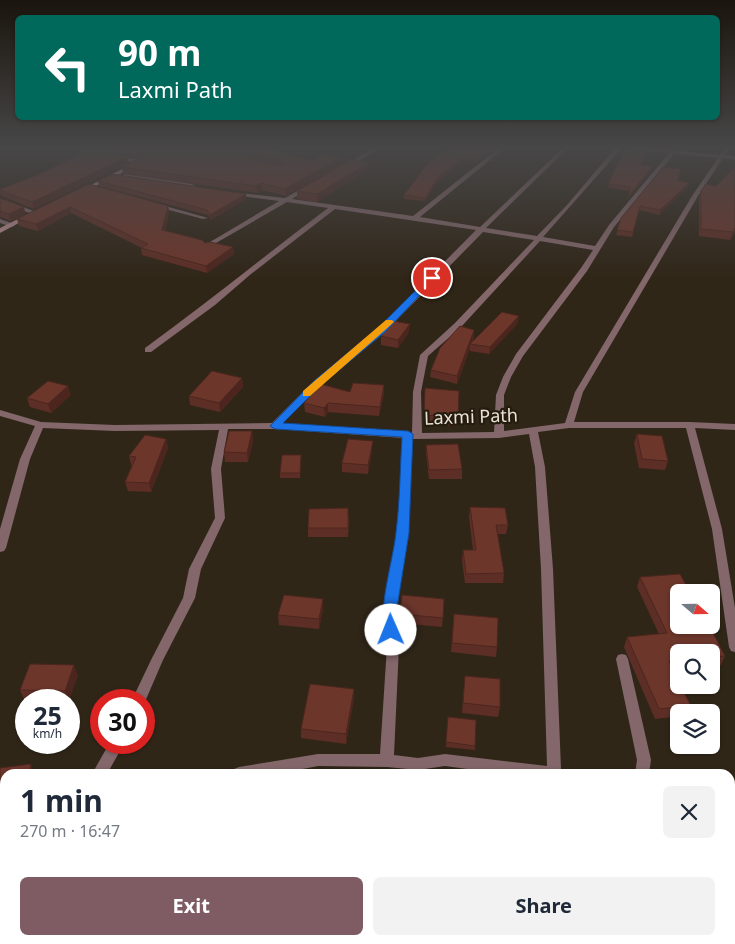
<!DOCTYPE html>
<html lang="en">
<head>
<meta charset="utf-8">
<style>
  body { margin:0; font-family:"Noto Sans",sans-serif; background:#f2f2f3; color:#1f2937; height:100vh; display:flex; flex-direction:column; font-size:19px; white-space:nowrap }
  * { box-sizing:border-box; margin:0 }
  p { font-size:16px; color:#747a83 }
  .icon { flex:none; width:28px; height:28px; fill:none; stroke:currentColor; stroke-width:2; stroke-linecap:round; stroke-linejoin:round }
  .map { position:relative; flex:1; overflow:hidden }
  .side { position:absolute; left:0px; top:769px; width:735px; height:176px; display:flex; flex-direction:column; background:#fff; border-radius:15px 15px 0 0; box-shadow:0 1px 4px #0004 }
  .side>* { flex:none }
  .top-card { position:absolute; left:15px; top:15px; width:705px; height:105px; border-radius:8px; box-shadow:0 1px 4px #0004; background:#00695c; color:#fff; overflow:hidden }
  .needle { width:32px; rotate:110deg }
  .buttons { position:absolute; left:670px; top:584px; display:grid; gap:10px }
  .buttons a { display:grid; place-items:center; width:50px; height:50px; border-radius:8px; background:#fff; box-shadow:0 1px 4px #0004; font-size:25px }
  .speed { position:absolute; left:15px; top:689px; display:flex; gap:10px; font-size:25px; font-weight:700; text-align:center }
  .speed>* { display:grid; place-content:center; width:65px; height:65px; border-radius:50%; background:#fff; box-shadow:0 1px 4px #0004; line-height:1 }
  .speed small { font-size:12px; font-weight:400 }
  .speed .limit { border:8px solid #d22; background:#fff; color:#111 }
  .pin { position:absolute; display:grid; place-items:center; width:42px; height:42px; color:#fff; margin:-21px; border:2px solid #fff; border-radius:50%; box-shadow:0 1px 5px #0007 }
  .me { position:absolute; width:55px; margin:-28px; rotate:359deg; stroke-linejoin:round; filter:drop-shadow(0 0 4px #0008) }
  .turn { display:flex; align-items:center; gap:18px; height:105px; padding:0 20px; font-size:22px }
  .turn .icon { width:65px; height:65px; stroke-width:2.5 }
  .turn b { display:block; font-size:35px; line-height:42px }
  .round { display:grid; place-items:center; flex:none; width:52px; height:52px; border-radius:8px; background:#f2f2f3 }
  .head { display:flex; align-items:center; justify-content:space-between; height:85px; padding:0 20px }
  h1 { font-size:30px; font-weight:700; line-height:38px }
  .primary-button { display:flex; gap:10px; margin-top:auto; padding:10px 20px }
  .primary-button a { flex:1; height:58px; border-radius:8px; background:#7f5c64; color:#fff; font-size:20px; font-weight:700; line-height:58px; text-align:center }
  .primary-button a+a { background:#f2f2f3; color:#1f2937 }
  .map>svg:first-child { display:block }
</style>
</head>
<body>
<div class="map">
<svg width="735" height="944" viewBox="0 0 735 944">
  <rect width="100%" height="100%" fill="#302618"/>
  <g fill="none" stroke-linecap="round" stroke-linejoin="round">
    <!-- river -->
    <g fill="#075870" fill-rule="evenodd">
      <path d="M730,822L735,823V879L730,878Z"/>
      <path d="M5,843V899L0,900V844Z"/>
    </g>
    <!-- street -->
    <g fill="#83676b" fill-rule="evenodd">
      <path d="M81,147L103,153L104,154L101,156L79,150V148Z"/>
      <path d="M375,147H381L347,168L342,167Z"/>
      <path d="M500,147H506L420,217L480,227L564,147H569L486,228L537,236L567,205L616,147H640L720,155L725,147H731L725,155L735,156V160L723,158L698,196L583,392L574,422H690L735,424V430L695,428L722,529L735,608V652L731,651L729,647L712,529L686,428H569L538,432L545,467L553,569L561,769L565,774H504L445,766L418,770L387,767L318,766L277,774H232L234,769L239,767L318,754H380L387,646L383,615L398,533L403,438L275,429H228L221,469L225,518L201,569L195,598L163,660L144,704V700H132L151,660L183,598L189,569L215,518L211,469L219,430L115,431L43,428L30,459L6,548L4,551L0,552V529L20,459L35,426L0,416V410L41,422L115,425L272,423L314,381L379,328L476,230L335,209L251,274L215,305L151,352H145V348C207,303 267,254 328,208L287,202L209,247H205V245L279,201L233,195L231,194V192L285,198L308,185L311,187L310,188L292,199L413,216ZM621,149L669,153L609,225L595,246L543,237ZM674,154L718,158L692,196L575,392L565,423L504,431V395L511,377L523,356L587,271L614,227ZM483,232L534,240L455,323L420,355L413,392L412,433L408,431L404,432L282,424L320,385L385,332ZM540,241L593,250L581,268L516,354L503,377L496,395L494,432L422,433L421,392L428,356L461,327ZM529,434L535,467L541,569L547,766L445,754L418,758L394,755L399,646L395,615L408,533L413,439L499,438Z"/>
      <path d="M115,155L139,160L142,162L139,164L113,158V156Z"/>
      <path d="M125,174L192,184L195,186L192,188L123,177V175Z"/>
      <path d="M0,198L36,212L37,213L32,214L0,202Z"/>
      <path d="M154,204H158L208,218L203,219L154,206Z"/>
      <path d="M0,219L14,224L15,225L12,227L0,223Z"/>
      <path d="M622,654L626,655L628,659L651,760L649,774H635L637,760L616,659L618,655Z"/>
      <path d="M110,742H125L107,774H92Z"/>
      <path d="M730,878L735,879V895L730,894Z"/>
      <rect x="0" y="912" width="5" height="16"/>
      <path d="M331,940H347L346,944H330Z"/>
      <path d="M496,940H512L511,944H495Z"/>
    </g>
    <!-- secondary -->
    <g fill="#b78b90" fill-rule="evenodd">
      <path d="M134,163L137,165L136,166L84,192L79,191Z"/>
      <path d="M28,214L31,216L30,217L0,233V228Z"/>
    </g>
  </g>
  <!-- wall -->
  <g fill="#5d2e25">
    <path d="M91,147H161L139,158Z"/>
    <path d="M214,147H259L313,161L342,157V164L286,196L262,190L257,193L123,174L122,167Z"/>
    <path d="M498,147L478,162L466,160L438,181L425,201L404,199V195L435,159Z"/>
    <path d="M128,163L34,209L1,196L0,193V189Z"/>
    <path d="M369,163V169L317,202L297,199V191Z"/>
    <path d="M642,165L653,166L652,170L627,200L630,191L608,188V184Z"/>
    <path d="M735,169V232L730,240L699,236V198L701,191L716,186Z"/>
    <path d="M679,180L689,183L687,188L659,215L639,210L632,237L616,235L621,218Z"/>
    <path d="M98,181L247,199L211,220L208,215L99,186Z"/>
    <path d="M89,184L168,206L169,212L165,231L205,243L233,247L234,254L207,273L142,255L141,248H142L71,213L38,231L19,226L17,219Z"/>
    <path d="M0,199L24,207L25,214L11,221L1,217L0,218Z"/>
    <path d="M518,323L489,354L470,351V348L457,384L430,377L431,370L474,330V337L472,342Z"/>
    <path d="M409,332L398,348L381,345V336Z"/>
    <path d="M242,378L243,387L220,412L190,405L189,396Z"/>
    <path d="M425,388L458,417L457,426L424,424Z"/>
    <path d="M350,392L384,394L379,416L328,412L325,417L305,412L304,403Z"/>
    <path d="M71,395L51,413L30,407L27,398Z"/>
    <path d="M252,431L253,441L248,462H225L224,452Z"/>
    <path d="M637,434L668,461L665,470L639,468L634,443Z"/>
    <path d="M166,439L168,448L151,492L128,491L125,482L132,465H131L129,456Z"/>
    <path d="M426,445L462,469V479H429L426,454Z"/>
    <path d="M372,450L368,474L342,472V463Z"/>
    <path d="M301,460L300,478H280V473Z"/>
    <path d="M470,507L508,525L506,534H498L504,573L503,583H465L462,560L463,550H473L469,517Z"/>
    <path d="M349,518L348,537H308V528Z"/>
    <path d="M640,577L710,631L725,656L721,665L711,666V652H679V670H673L691,706L688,712H679V716L655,719L624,647L627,637L659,634L637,587Z"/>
    <path d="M323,599V609L319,629L279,625L278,615Z"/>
    <path d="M444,599L442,627L400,623V614Z"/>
    <path d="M454,614L497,647L496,657L451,652Z"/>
    <path d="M78,675L69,700L24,699L20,690Z"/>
    <path d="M465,676L500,707L498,717L462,713Z"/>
    <path d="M354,689V698L346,744L301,738V729Z"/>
    <path d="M448,717L475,746V750L446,747Z"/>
    <path d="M0,768L5,774V823H0Z"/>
    <path d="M671,940H706L720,944H671Z"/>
  </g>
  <!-- shaded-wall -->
  <g fill="#4c261e">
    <path d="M147,147H161L139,158L138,152Z"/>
    <path d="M494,147H498L478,162V159Z"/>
    <path d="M467,156L466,160L438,181L425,201V198L438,177Z"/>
    <path d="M127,157L128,163L34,209L32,202Z"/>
    <path d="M342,157V164L286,196L285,189Z"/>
    <path d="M369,163V169L317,202V194Z"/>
    <path d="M653,166L652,170L627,200L628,197Z"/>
    <path d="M261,183L262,190L257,193L256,186Z"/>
    <path d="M689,183L687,188L659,215L660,210Z"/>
    <path d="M246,194L247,199L211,220L210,215Z"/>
    <path d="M168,206L169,212L163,236L162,230Z"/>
    <path d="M24,207L25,214L11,221L9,214Z"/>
    <path d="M70,207L71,213L38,231L36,224Z"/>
    <path d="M735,228V232L730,240L733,232Z"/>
    <path d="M233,247L234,254L207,273L206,266Z"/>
    <path d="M519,316L518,323L489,354L490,347Z"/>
    <path d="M410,324L409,332L398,348V340Z"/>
    <path d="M474,330V337L471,344H470V348L457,384V376Z"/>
    <path d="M242,378L243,387L220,412L219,403Z"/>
    <path d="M384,385V394L379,416L380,407Z"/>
    <path d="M68,386L71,395L51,413L48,404Z"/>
    <path d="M328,403V412L325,417L324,408Z"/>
    <path d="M252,431L253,441L248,462L247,453Z"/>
    <path d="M166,439L168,448L151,492L149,483Z"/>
    <path d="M373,441L372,450L368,474V465Z"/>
    <path d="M323,599V609L319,629V619Z"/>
    <path d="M74,665L78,675L69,700L65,691Z"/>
    <path d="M354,689V698L346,744V734Z"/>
    <path d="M31,764L35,774H29Z"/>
  </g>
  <!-- building -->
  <g fill="#6c362b" stroke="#4c261e">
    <path d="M118,147H147L138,152Z"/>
    <path d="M163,147H213L276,165L282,164L283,162L235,147H257L313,161L324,154L342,157L285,189L261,183L256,186L122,167Z"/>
    <path d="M453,147H494L478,159L467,156L438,177L425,198L404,195L431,159H435Z"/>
    <path d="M93,149L127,157L32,202L0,190V189L37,175Z"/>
    <path d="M624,150L645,153L641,165L653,166L628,197L631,187L608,184Z"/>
    <path d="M352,159L369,163L317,194L297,191Z"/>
    <path d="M663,167L681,169L678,180L689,183L660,210L640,206L633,232L617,230L621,218Z"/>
    <path d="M733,169H735V228L733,232L701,229V191L706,184L716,186Z"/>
    <path d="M112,174L246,194L210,215L207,210L98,181Z"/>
    <path d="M89,184L168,206L162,230L202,240L205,243L210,242L233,247L206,266L141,248L148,244L70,207L36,224L17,219Z"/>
    <path d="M0,198L24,207L9,214L0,211Z"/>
    <path d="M502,312L519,316L490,347L470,344Z"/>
    <path d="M393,321L410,324L398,340L381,336Z"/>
    <path d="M460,326L474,330L457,376L431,370L440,348Z"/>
    <path d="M212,371L242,378L219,403L189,396Z"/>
    <path d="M48,381L68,386L48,404L27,398Z"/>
    <path d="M353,383L384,385L380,407L328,403L324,408L304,403L320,384L350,392Z"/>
    <path d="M425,388L459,391L458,417L424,415Z"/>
    <path d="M229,431H252L247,453L224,452Z"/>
    <path d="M637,434L662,436L668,461L642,459Z"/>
    <path d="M145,435L166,439L149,483L125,482L136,457L129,456Z"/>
    <path d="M348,439L373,441L368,465L342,463Z"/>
    <path d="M458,444L462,469L429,470L426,445Z"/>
    <path d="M282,455H301L300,473H280Z"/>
    <path d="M470,507L505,508L508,525H496L504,573L466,574L463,550H476Z"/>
    <path d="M348,508V528H308L309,509Z"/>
    <path d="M680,574L690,592H679V625H707L710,631H712L725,656L711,657V652H679V660L669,661L679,681V685H680L691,706L659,709L627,637L667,633L640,577Z"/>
    <path d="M284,595L323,599L319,619L278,615Z"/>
    <path d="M402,595L444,599L443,618L400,614Z"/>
    <path d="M454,614L498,618L497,647L452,643Z"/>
    <path d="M30,664L74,665L65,691L20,690Z"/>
    <path d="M465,676L500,679V707L463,703Z"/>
    <path d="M310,684L354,689L346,734L301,729Z"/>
    <path d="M448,717L476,720L475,746L446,742Z"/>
    <path d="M31,764L29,774H5V813L0,814V768Z"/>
    <path d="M360,940H456L455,944H359Z"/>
    <path d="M676,940H706L720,944H676Z"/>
  </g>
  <!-- sky -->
  <linearGradient id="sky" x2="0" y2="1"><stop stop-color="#1a150d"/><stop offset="0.53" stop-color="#484748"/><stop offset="1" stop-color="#484748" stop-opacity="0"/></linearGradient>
  <rect width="735" height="279" fill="url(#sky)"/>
  <!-- route -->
  <path fill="#1a73e8" stroke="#114b97" d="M429,277L436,278L385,332L321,385L283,423L408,431L413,434L409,533L396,614L398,630L396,634L391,635L386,634C376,614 394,557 396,532C400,501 400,469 402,437L275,429L270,426L314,381L378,328Z"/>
  <!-- slow -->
  <path fill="#f59e0b" d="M386,320H392L394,322L310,396H303V391Z"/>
  <g text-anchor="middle" stroke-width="4.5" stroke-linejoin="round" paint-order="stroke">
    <!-- street labels -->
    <g font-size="18" fill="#e9e2d9" stroke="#261c0e">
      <text transform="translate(471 417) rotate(-2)" y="6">Laxmi Path</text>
    </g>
  </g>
</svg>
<div class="buttons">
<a><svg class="needle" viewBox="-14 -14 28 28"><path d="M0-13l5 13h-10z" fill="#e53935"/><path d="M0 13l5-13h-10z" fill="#747a83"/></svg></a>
<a><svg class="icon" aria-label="search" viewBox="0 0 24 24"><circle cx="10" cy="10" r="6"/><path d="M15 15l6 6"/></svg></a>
<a><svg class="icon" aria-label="layers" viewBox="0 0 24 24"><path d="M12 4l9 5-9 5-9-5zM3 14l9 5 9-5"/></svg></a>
</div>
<div class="speed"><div>25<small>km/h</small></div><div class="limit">30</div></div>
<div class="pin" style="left:432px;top:278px;background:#d93025"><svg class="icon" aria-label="arrive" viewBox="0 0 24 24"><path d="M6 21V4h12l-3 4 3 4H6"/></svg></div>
<svg class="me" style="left:391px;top:630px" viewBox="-20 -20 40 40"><circle r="19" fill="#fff"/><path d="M0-13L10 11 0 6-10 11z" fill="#1a73e8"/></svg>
<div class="top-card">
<div class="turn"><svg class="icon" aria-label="left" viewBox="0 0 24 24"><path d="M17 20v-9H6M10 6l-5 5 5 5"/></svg><div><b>90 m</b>Laxmi Path</div></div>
</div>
<section class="side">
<div class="head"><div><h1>1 min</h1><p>270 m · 16:47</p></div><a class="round"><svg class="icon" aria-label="close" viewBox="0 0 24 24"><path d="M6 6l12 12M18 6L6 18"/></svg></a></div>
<div class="primary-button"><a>Exit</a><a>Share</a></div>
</section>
</div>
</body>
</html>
